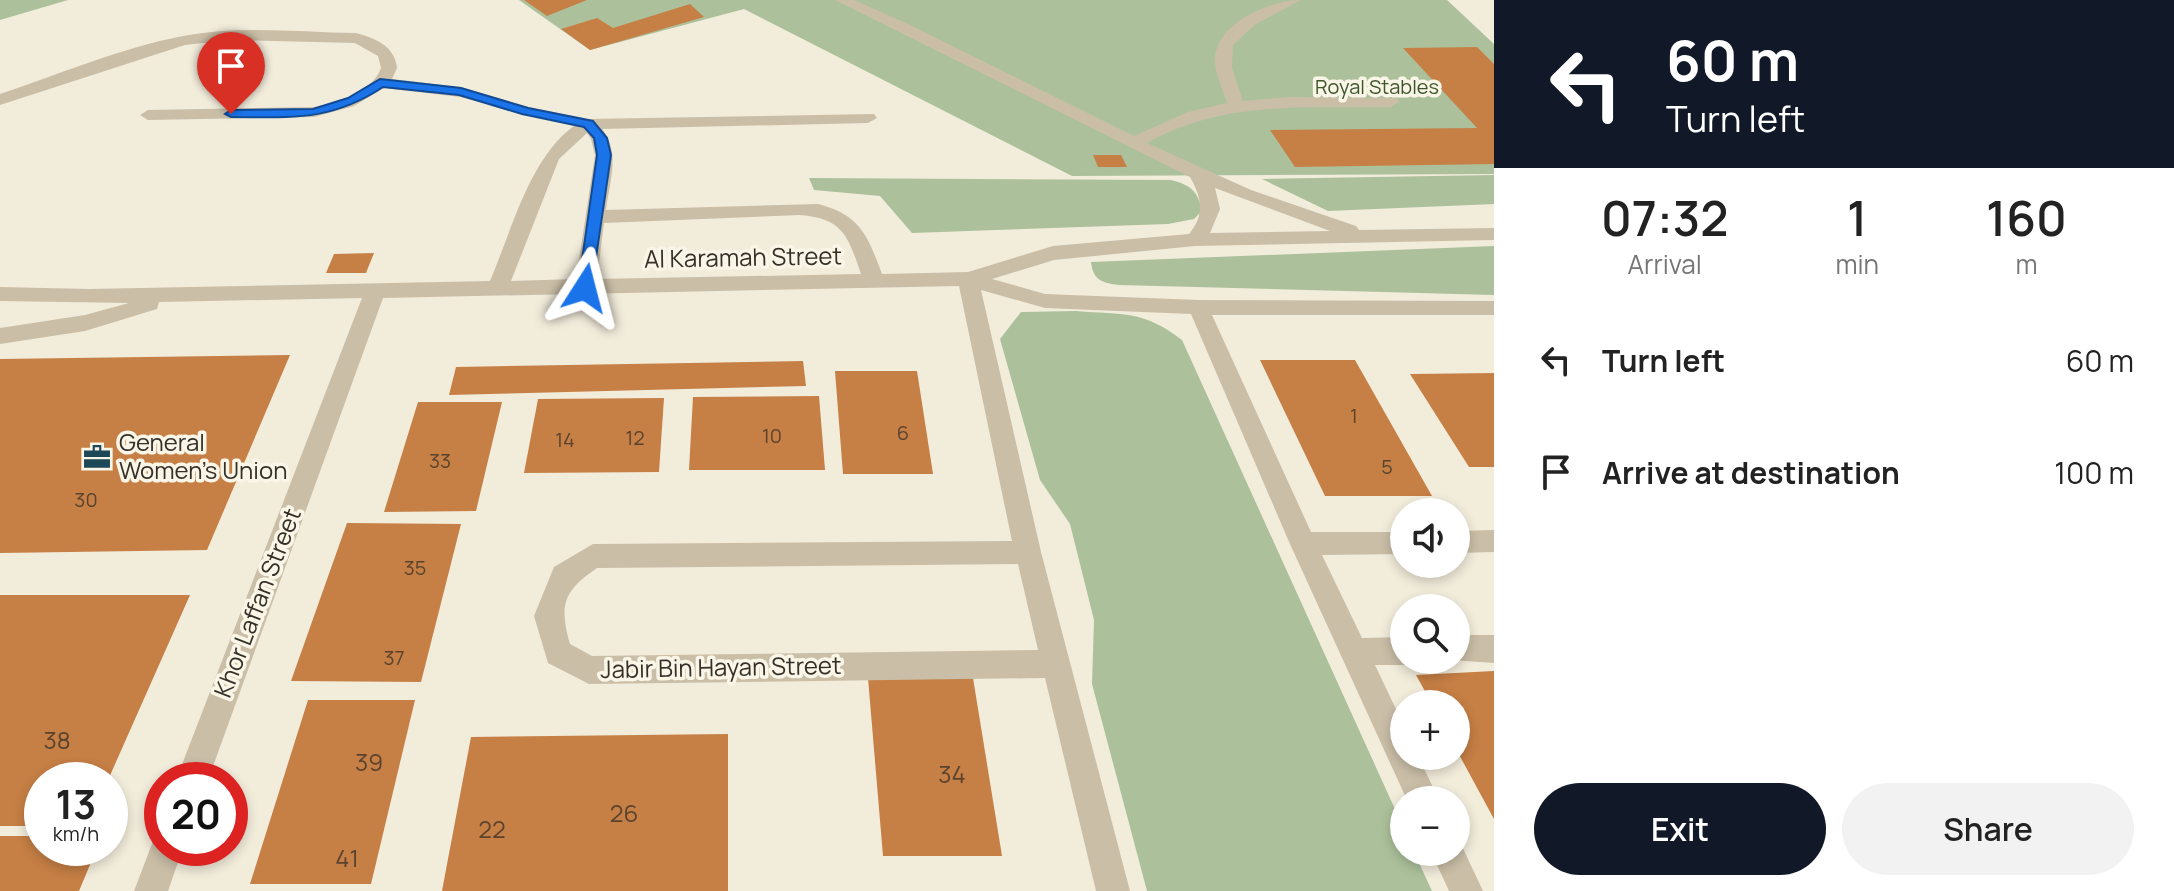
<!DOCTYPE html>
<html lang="en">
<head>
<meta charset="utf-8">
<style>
  body { margin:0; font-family:Manrope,sans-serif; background:#f2f2f2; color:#222; height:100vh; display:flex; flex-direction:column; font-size:30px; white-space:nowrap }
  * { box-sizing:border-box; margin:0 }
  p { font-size:26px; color:#767676 }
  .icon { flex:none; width:44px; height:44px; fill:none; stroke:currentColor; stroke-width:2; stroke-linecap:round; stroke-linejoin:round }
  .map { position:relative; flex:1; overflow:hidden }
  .details { display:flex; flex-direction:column; background:#fff; width:680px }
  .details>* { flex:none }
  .banner { background:#111827; color:#fff; overflow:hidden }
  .controls { position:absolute; left:1390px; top:498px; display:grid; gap:16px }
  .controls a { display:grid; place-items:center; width:80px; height:80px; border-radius:50%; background:#fff; box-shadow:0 4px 12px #0003; font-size:40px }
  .speed { position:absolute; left:24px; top:762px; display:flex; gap:16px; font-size:40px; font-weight:700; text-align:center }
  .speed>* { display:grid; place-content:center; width:104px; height:104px; border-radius:50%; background:#fff; box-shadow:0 4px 12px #0003; line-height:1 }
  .speed small { font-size:20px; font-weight:400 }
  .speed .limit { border:12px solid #d22; background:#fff; color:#111 }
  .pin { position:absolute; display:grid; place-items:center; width:68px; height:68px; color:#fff; margin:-82px -34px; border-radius:50% 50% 50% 0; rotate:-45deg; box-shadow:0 0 8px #0007 }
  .pin .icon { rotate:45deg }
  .me { position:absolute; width:88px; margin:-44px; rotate:9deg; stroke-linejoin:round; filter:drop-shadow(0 0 6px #0008) }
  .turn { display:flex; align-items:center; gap:28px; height:168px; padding:0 40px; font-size:36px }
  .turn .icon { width:104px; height:104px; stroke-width:2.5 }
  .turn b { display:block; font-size:56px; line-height:68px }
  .eta { display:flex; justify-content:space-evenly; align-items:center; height:136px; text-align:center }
  .eta b { font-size:48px; font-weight:600; line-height:56px }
  .cta { display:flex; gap:16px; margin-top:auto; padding:16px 40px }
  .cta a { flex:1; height:92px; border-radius:48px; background:#111827; color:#fff; font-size:32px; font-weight:600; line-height:92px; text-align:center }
  .cta a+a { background:#f2f2f2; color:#222 }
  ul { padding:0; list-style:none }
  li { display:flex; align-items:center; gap:24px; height:112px; padding:0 40px }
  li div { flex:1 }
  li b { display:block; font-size:30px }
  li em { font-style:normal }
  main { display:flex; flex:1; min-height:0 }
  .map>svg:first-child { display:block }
</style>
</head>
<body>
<main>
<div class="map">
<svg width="1494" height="891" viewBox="0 0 1494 891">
  <rect width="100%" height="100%" fill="#f2ecdb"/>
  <!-- green -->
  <g fill="#acc19b">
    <path d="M0,0H68L0,20Z"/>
    <path d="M519,0H1447L1494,44V174L1072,176L744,9L590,50Z"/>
    <path d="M1494,175V204L1328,211L1262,179Z"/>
    <path d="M809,178L1171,180C1191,185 1198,191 1202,211L1194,219L1168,224L912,233L880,196L814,190Z"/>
    <path d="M1494,246V295L1119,285C1102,283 1093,280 1091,262Z"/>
    <path d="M1076,311C1124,315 1143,310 1182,340L1404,829V852H1414L1432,891H1147L1092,684L1094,620L1070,524L1040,480L1000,339L1021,312Z"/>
  </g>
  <!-- building -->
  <g fill="#c67f45">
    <path d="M524,0H587L547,16Z"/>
    <path d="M690,4L704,17L590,50L561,29L597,18L613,28Z"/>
    <path d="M1477,47L1494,64V164L1295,167L1270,130L1477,128L1403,48Z"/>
    <path d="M1093,155H1121L1127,167H1098Z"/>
    <path d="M374,253L366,273H326L334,254Z"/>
    <path d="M290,355L207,550L0,553V359Z"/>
    <path d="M1260,360H1355L1432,496H1325Z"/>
    <path d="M803,361L806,386L449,395L456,367Z"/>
    <path d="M835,371H917L933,474H843Z"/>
    <path d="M1494,373V467H1469L1410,374Z"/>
    <path d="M819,396L825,470H689L693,397Z"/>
    <path d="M664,398L659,472L524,473L538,399Z"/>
    <path d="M418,402H502L476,511L384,512Z"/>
    <path d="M347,523L461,524L421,682L291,681Z"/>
    <path d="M0,595H190L108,780H42V826H0Z"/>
    <path d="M1494,671V819L1456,749V704H1432L1416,675Z"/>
    <path d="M868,678H973L1002,856H883Z"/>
    <path d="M308,700H415L371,884H250Z"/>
    <path d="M728,734V891H442L471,737Z"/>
    <path d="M0,836H42V848H97L79,891H0Z"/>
  </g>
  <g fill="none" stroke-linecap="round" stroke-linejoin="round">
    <!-- minor -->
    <g fill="#cabea7" fill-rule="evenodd">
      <path d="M835,0H854L908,24L1134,136L1188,112L1227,103C1223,89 1215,75 1215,60C1215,23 1271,0 1301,0L1256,24L1233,45L1232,68L1243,101L1291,97L1397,98L1399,102L1391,107C1308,108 1223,100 1147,143L1251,190L1356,226L1359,230L1494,228V240L1195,246L1054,260L992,279L1045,294L1198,300L1494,301V315H1212L1311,532H1404V554L1322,555L1362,638L1404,637V660L1414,661L1404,665H1375L1404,726V756H1418L1439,800H1407L1290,544L1191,314L1045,308L981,290L1041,552L1130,891H1096L1045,678L589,684L548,663L534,616L554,567L593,544L1012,541L959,286L383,298L208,780H176L362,298L159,302L157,309L85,331L0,344V328L85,315L129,303L0,301V287L89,289L490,281C511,232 530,157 574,126L460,97L384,88L354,106L314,117L148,120L140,115L148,110L314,107C338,102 371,94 381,68L378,56L355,43L229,40L185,45L0,105V94C60,74 121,48 183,36C239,25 299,32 356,33C375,38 395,46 397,68L392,79L461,87L529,107L588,119L874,114L877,118L868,123L602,129C621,151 609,185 606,210L818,204C860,215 867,234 882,274L968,272L1053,246L1189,234C1205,215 1202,198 1190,177ZM587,133L591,139L595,155L576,279L511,281L559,159ZM1215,188L1330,231L1210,233L1220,209ZM799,215C843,218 848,236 861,274L597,279L604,223ZM1018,564L1038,650L592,656L570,644C559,605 563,591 597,568Z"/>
      <path d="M1494,530V552L1456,553V531Z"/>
      <path d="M1456,635H1494V663L1450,660H1456Z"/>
      <path d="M162,834V848H183L168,891H134L155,836Z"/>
      <path d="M1456,839L1459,840L1483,891H1449L1431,852H1456Z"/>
    </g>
  </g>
  <!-- route -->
  <path fill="#1a73e8" stroke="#114b97" stroke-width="2" d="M380,79L461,88L528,108L593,121L607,138L611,155L591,292L585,293L578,288L597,155L594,138L584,127L522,114L459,95L383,87C330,122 291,117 231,117L225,114L231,110L313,109L348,98Z"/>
  <!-- icons -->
  <defs>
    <g id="office-bare" transform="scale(2.16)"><path d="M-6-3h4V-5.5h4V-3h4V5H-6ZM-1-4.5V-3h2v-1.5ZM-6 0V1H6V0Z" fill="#1d4858" stroke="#f9f5e7" stroke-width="2.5" paint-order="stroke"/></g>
  </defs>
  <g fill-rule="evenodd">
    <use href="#office-bare" x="97" y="457"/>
  </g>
  <g text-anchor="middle" stroke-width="7" stroke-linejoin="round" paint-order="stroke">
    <!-- far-park labels -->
    <g font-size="20" fill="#3d552b" stroke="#f9f5e7">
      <text x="1377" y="94">Royal Stables</text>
    </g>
    <!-- number labels -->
    <g font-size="20" fill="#5a432e">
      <text x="1354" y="423">1</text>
      <text x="903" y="440">6</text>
      <text x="772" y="443">10</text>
      <text x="635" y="445">12</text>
      <text x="565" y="447">14</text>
      <text x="440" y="468">33</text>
      <text x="1387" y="474">5</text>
      <text x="86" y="507">30</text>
      <text x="415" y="575">35</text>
      <text x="394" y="665">37</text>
    </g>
    <!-- street labels -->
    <g font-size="24" fill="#362f27" stroke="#f9f5e7">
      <text transform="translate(743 258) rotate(-1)" y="8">Al Karamah Street</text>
      <text transform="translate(258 603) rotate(-69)" y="8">Khor Laffan Street</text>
      <text transform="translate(721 668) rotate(-1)" y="8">Jabir Bin Hayan Street</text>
    </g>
    <!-- poi labels -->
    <g font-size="24" fill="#362f27" stroke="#f9f5e7" text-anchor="start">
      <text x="119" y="451">General<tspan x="119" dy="28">Women's Union</tspan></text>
    </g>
    <!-- near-number labels -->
    <g font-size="24" fill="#5a432e">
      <text x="57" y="749">38</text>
      <text x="369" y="771">39</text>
      <text x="952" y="783">34</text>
      <text x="624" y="822">26</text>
      <text x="492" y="838">22</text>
      <text x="347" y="867">41</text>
    </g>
  </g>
</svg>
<div class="controls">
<a><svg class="icon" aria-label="sound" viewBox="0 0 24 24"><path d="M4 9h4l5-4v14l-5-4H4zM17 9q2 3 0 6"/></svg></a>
<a><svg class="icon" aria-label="search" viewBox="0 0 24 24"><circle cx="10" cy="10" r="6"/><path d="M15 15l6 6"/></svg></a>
<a>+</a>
<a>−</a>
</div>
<div class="speed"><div>13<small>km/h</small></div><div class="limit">20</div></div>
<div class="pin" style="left:231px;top:114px;background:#d93025"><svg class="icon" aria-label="arrive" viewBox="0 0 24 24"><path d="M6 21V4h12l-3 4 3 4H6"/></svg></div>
<svg class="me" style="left:585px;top:288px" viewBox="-20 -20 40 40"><path d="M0-17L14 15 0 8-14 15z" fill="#1a73e8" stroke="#fff" stroke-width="4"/></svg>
</div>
<section class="details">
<div class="banner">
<div class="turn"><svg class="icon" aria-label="left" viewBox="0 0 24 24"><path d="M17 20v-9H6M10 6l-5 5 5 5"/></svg><div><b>60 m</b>Turn left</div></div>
</div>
<div class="eta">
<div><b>07:32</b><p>Arrival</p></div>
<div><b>1</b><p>min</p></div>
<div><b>160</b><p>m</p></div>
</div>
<ul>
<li><svg class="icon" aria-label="left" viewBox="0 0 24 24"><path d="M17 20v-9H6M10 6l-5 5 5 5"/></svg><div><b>Turn left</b></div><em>60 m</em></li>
<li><svg class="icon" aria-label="arrive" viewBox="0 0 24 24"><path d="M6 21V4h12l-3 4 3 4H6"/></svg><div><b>Arrive at destination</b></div><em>100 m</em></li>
</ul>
<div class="cta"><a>Exit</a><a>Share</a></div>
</section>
</main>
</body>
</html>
